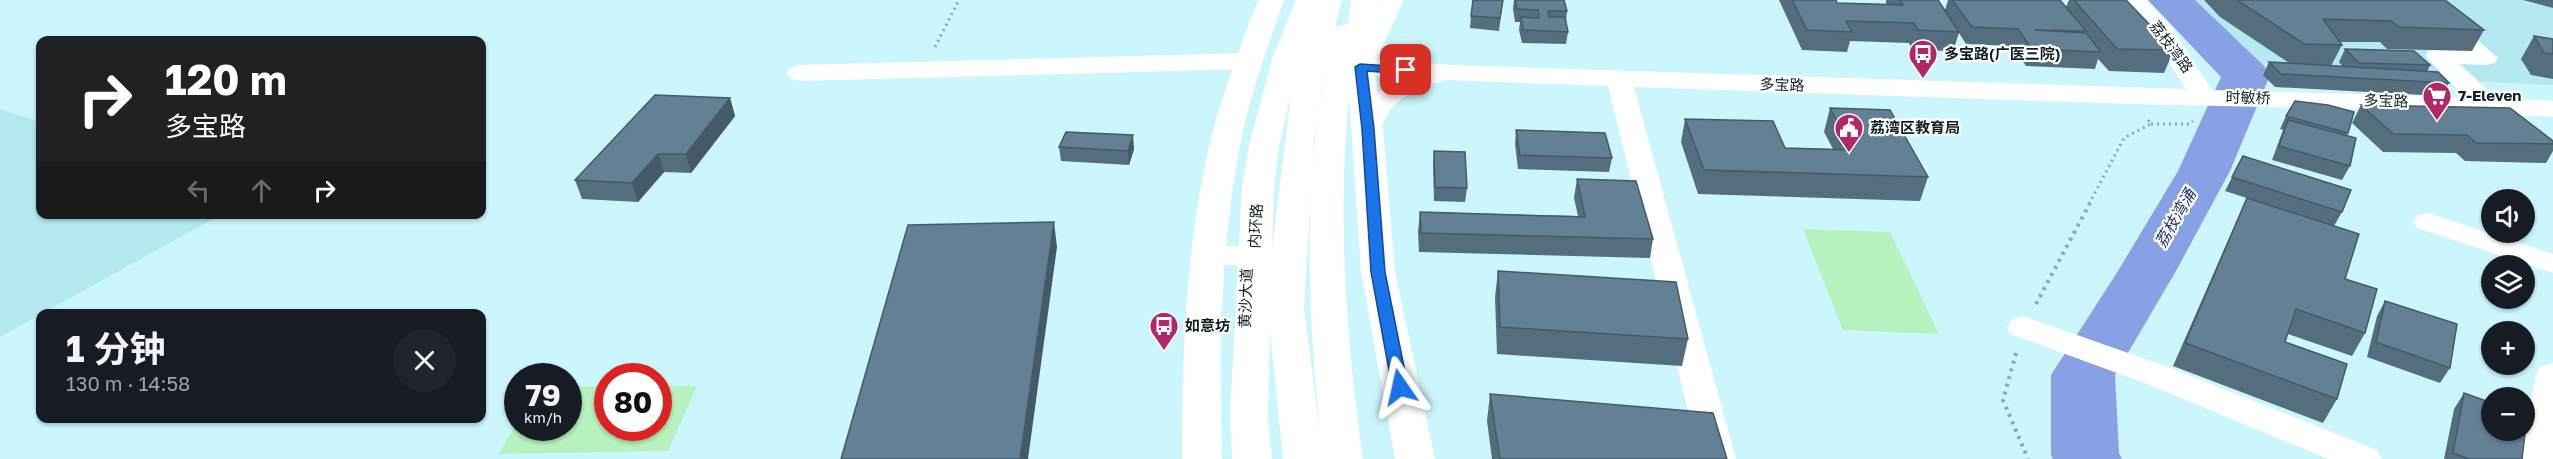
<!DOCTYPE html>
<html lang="zh">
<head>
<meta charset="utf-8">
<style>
  body { margin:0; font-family:"Golos Text","Noto Sans SC",sans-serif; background:#20242c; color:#f1f3f6; height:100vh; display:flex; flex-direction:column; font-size:22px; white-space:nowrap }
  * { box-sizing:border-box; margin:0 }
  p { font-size:20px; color:#9ea1a6 }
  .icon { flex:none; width:33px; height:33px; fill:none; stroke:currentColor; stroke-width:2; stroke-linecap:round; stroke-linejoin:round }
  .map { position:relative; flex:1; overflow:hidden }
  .panel { position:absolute; left:36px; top:309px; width:450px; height:114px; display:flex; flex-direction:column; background:#171b24; border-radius:12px; box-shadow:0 2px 4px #0004 }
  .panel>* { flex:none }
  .top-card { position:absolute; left:36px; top:36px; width:450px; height:183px; border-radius:12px; box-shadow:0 2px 4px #0004; background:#202124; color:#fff; overflow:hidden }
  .controls { position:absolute; left:2481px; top:189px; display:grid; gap:12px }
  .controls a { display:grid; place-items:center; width:54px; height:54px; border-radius:50%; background:#171b24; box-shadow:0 2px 4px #0004; font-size:30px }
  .speed { position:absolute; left:504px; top:363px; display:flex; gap:12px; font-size:30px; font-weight:700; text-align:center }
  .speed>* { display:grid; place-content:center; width:78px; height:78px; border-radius:50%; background:#171b24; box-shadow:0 2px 4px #0004; line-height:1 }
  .speed small { font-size:15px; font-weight:400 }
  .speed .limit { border:9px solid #d22; background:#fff; color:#111 }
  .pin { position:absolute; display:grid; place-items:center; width:51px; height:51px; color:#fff; margin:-26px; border-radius:12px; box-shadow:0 3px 9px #0006 }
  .me { position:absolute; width:66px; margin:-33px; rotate:349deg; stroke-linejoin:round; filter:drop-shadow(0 0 4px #0008) }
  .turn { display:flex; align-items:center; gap:21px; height:126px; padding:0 30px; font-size:27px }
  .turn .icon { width:78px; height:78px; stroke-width:2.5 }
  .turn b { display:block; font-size:42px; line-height:51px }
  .lanes { display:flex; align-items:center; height:57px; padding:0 30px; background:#0003; justify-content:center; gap:30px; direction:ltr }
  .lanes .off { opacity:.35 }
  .round { display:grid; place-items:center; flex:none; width:63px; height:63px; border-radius:32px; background:#20242c }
  .headline { display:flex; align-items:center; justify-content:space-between; height:102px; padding:0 30px }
  h1 { font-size:36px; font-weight:700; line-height:45px }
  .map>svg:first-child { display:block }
</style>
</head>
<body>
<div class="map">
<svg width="2553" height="459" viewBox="0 0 2553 459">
  <rect width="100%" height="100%" fill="#cbf6fd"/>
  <!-- built -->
  <g fill="#b5e9f1">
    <path d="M2194,0H2553V85L2269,72Z"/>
    <path d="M0,109L40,122V214L220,215L0,337Z"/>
  </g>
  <!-- green -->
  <g fill="#b7f1be">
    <path d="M1803,229L1890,232L1939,334L1843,330Z"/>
    <path d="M607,386L608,428H658L659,386H697L668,451L499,454L517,423L518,428H568L569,387Z"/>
  </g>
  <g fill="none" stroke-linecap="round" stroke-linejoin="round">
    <!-- river -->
    <path fill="#88a1e5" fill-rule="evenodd" d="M2148,0H2195L2263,65L2270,75L2230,171L2176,271L2115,375L2119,453L2122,459H2053L2051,455V375L2118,271L2178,171L2221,77Z"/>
    <!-- path-far1 -->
    <g stroke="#89aaaf" stroke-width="3" stroke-dasharray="2 4" stroke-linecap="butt">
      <path d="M935,47L959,0"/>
      <path d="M2151,124H2190L2193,121"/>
      <path d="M2089,204L2124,138L2151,124L2148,120"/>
    </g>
    <!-- path -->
    <g stroke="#89aaaf" stroke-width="4" stroke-dasharray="3 5" stroke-linecap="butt">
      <path d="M2036,304L2090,203"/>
      <path d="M2016,353L2003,400L2028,459"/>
    </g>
    <!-- minor -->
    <g fill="#fff" fill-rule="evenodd">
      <path d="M2121,0H2146L2171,26L2212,90L2464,97L2425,56L2428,51L2437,49H2461L2405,0H2431L2498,58L2495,63L2486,65L2460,64L2496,98L2553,101V117L2437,111L2133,104L1634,87L1736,459H1700L1608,86L1445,80C1426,86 1404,93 1391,109C1385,116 1383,127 1378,135L1368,137L1358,135L1354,129C1365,104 1378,89 1402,77L1360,75L1325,65L1321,60L1325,55L1334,52L1361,59L1451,65L2186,89L2152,35Z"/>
      <path d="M1248,53L1257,56L1261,61L1257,66L1248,69L799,81L790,78L786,73L790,68L799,65Z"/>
      <path d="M2428,213L2553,254V273L2417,228L2413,222L2417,216Z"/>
      <path d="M1208,246H1248L1259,248L1263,255L1259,262C1240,266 1216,266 1197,262L1193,255L1197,248Z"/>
      <path d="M2023,316L2171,368L2377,450L2382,459H2328L2147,384L2011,334L2007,327L2011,320Z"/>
      <path d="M2553,363V459H2520L2536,374L2541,366Z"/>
    </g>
    <!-- major -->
    <g fill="#fff" fill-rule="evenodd">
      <path d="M1258,0H1284C1268,46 1251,92 1241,140C1220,245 1219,353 1222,459H1182C1182,352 1186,242 1211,138C1223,91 1241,45 1258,0Z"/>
      <path d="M1378,0H1404L1370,73L1360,75L1350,73L1346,67Z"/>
    </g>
    <!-- highway -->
    <path fill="#fff" fill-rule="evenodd" d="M1296,0H1342L1335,27L1348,24L1351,0H1377L1374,67L1383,129L1395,272L1435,459H1395L1361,272L1349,96C1337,218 1346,338 1363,459H1283L1270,331L1268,416L1272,459H1232L1230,416L1242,187L1249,146L1272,59ZM1326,65C1302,189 1308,317 1321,442L1304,308L1314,141ZM1291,95L1272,248L1274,187L1279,146Z"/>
  </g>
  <!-- wall -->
  <g fill="#556e7f">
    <path d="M1503,0L1499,31L1470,28L1471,16Z"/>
    <path d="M1514,0H1564L1567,11L1566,22L1568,32L1566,44L1522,43L1519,30L1520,22H1515L1513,9Z"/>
    <path d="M1779,0H1836L1837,3L1886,4V0H1938L1945,10L1948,0H2060L2066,7L2069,0H2126L2174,50L2164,73L2109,71L2098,59L2095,69L2026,66L2012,46L1966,44L1959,33L1953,51L1912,50L1909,43L1850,41L1847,52L1802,50Z"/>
    <path d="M2204,0H2445L2484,30L2472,51L2387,49L2380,42H2340L2342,45L2331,66L2343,67L2339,62L2345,49L2430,65L2427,72L2449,83L2441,96L2275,87L2263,75L2269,62L2289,63L2220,17Z"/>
    <path d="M2523,0H2553V8Z"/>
    <path d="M2534,36L2553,39V79L2531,75L2521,59Z"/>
    <path d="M730,98L735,116L691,173L664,172L638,202L582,199L575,180Z"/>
    <path d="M2361,105L2553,141V151L2546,163L2465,161L2456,153L2383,152L2352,123Z"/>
    <path d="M1830,108L1928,177L1920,201L1698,194L1681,142L1685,119L1785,148L1833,149L1824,132Z"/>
    <path d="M2286,116L2348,133L2347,136L2350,166L2342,180L2272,160L2283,130L2280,129Z"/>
    <path d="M1516,130L1612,158L1609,172L1518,169L1515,144Z"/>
    <path d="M1059,147L1134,149L1129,165L1061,161Z"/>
    <path d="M1434,151L1467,188L1465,202L1434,201L1433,165Z"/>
    <path d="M2243,156L2342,212L2334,226L2345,279L2365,333L2352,356L2288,334L2285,342L2337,399L2323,423L2173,366L2237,220L2247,198L2312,219L2225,191Z"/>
    <path d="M1577,179L1653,239L1650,258L1419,252L1418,231L1420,212L1578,216L1574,198Z"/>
    <path d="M1498,271L1688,339L1682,366L1497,354L1495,297Z"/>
    <path d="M2385,301L2450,368L2440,383L2367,357L2377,316Z"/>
    <path d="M2464,393L2522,459H2444L2454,409Z"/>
    <path d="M1490,394L1727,459H1492L1487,421Z"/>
  </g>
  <!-- shaded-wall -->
  <g fill="#455a68">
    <path d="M730,98L735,116L691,173L686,154Z"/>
    <path d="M1133,135L1134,149L1129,165L1128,151Z"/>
    <path d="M658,154L664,172L638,202L632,183Z"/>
    <path d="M1054,222L1057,247L1028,459H1020Z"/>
  </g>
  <!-- building -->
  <g fill="#638094" stroke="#455a68" stroke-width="1.5">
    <path d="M1473,0H1503L1500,18L1471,16Z"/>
    <path d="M1515,0H1564L1567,11H1548L1549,17H1565L1568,32L1523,30L1521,17L1539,18L1538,10L1517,9Z"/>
    <path d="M1792,0H1836L1837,3L1903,5L1900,0H1938L1959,32L1918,30L1914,23L1846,21L1852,32L1807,30Z"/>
    <path d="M1952,0H2060L2086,31L2035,30L2086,33L2101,52L2032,49L2018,29L1972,27Z"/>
    <path d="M2074,0H2126L2174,50L2117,49Z"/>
    <path d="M2237,0H2445L2484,30L2399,27L2391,21L2323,19L2342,45L2304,44Z"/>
    <path d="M2534,36L2553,39V54L2544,53Z"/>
    <path d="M2345,49L2414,51L2430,65L2359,63Z"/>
    <path d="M2269,62L2438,72L2449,83L2281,74Z"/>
    <path d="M655,95L730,98L686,154H658L632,183L575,180Z"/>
    <path d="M2295,101L2328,105L2354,112L2348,133L2286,116Z"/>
    <path d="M2361,105L2510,108L2553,141V144L2476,143L2467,135L2393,134Z"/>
    <path d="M1830,108L1890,110L1928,177L1704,170L1685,119L1773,121L1785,148L1852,150Z"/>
    <path d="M2288,120L2356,138L2350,166L2279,146Z"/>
    <path d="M1516,130L1605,133L1612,158L1520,155Z"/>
    <path d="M1066,132L1133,135L1128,151L1059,147Z"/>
    <path d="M1434,151L1465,152L1467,188L1435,187Z"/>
    <path d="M2243,156L2351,190L2342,212L2232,177Z"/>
    <path d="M1577,179L1636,181L1653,239L1421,233L1420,212L1585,217Z"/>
    <path d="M2247,198L2359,234L2345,279L2377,289L2365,333L2296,309L2285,342L2347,364L2337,399L2185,343Z"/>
    <path d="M1054,222L1020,459H841L908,225Z"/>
    <path d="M1498,271L1676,282L1688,339L1500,327Z"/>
    <path d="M2385,301L2457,324L2450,368L2376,342Z"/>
    <path d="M2464,393L2492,403V430H2524V415L2527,416L2522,459H2469L2453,453Z"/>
    <path d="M1490,394L1713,413L1727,459H1500Z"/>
  </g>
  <!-- route -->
  <path fill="#1a73e8" stroke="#114b97" stroke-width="1.5" d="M1360,64L1406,67L1411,70L1406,74L1367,71L1374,129L1385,272L1408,387L1406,391H1395L1392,387L1371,272L1362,129L1355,67Z"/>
  <!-- icons -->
  <defs>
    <g id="bus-pin" transform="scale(1.5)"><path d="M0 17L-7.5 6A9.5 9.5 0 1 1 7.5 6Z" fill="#b22866" stroke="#fff"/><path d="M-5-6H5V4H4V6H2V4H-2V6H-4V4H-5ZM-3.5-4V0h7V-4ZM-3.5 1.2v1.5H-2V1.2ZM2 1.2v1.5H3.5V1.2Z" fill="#fff"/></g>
    <g id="supermarket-pin" transform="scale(1.5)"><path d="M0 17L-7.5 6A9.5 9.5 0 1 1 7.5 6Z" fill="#b22866" stroke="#fff"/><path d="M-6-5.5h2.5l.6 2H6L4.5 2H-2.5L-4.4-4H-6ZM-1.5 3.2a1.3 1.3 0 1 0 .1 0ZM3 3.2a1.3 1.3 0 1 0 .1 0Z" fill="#fff"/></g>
    <g id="civic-pin" transform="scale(1.5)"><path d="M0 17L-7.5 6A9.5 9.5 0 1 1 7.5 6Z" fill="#b22866" stroke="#fff"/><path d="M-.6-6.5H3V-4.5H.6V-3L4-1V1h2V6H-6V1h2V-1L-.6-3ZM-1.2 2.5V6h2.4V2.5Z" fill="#fff"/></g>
  </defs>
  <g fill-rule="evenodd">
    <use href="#bus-pin" x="1923" y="54"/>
    <use href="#supermarket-pin" x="2437" y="96"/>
    <use href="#civic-pin" x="1849" y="128"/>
    <use href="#bus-pin" x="1164" y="326"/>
  </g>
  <g text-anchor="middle" stroke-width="4.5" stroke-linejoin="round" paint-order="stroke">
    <!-- street labels -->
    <g font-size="15" fill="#102022" stroke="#fff">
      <text transform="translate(2171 47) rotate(53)" y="5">荔枝湾路</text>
      <text transform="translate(1782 85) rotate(2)" y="5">多宝路</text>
      <text transform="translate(2248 98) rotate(1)" y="5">时敏桥</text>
      <text transform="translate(2386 101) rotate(2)" y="5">多宝路</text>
      <text transform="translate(1256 226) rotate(-87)" y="5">内环路</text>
      <text transform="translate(1246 298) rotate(-88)" y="5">黄沙大道</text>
    </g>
    <!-- poi labels -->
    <g font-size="15" font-weight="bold" fill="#102022" stroke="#fff" text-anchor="start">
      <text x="1944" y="59">多宝路(广医三院)</text>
      <text x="2458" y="101">7-Eleven</text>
      <text x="1870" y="133">荔湾区教育局</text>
      <text x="1185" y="331">如意坊</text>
    </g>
    <!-- water labels -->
    <g font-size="16" font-style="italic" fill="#1e307e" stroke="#fff">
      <text transform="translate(2175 218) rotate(-60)" y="6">荔枝湾涌</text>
    </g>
  </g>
</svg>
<div class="controls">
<a><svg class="icon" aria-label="sound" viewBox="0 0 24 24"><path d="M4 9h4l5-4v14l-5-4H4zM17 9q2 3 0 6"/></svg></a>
<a><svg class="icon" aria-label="layers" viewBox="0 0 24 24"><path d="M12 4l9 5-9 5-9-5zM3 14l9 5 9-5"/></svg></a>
<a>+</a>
<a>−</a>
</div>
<div class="speed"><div>79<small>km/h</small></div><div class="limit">80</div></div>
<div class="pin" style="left:1406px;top:70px;background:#d93025"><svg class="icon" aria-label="arrive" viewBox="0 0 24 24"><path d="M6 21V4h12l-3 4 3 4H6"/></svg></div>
<svg class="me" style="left:1400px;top:387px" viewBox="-20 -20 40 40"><path d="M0-17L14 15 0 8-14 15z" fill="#1a73e8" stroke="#fff" stroke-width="4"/></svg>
<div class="top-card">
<div class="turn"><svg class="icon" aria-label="right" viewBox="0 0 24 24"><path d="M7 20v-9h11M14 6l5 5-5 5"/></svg><div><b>120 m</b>多宝路</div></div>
<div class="lanes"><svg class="icon off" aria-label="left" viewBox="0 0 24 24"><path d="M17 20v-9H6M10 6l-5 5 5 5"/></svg><svg class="icon off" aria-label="ahead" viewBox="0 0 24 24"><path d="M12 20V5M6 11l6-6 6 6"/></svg><svg class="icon" aria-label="right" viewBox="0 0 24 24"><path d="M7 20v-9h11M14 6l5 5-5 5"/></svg></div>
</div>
<section class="panel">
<div class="headline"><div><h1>1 分钟</h1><p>130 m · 14:58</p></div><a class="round"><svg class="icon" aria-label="close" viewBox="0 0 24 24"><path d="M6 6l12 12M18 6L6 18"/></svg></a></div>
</section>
</div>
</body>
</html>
